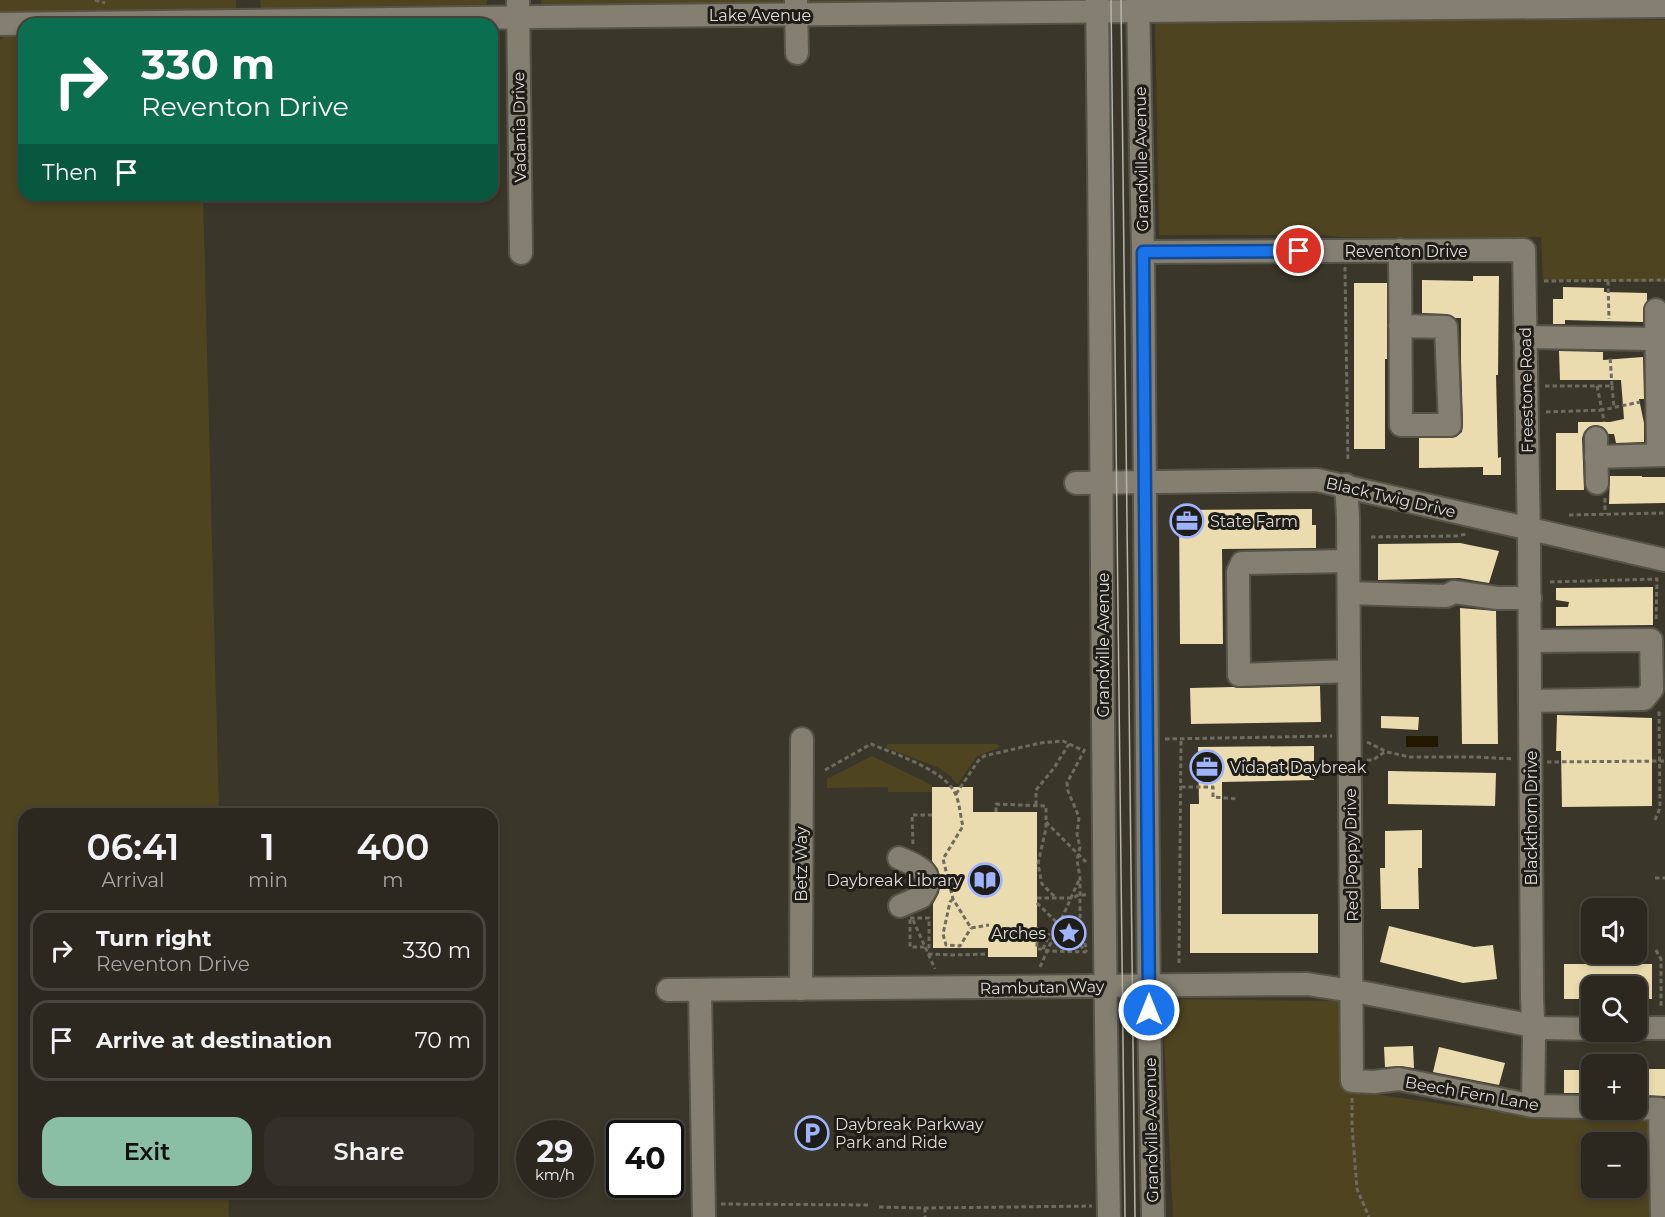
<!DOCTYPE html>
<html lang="en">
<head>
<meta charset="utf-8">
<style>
  body { margin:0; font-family:Montserrat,sans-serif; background:#343029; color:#f1f3f6; height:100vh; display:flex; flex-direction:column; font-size:22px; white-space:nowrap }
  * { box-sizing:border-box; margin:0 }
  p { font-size:20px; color:#a6a6a5 }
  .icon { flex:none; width:33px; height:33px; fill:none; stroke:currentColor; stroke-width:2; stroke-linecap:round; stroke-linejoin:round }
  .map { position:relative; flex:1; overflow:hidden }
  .details { position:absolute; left:18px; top:808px; width:480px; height:390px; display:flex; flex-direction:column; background:#2c2820; border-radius:18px; box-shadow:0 3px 9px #0003,0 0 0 2px #48443e }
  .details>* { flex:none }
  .hud { position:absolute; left:18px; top:18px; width:480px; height:183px; border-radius:18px; box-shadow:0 3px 9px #0003,0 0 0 2px #48443e; background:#0b6e4f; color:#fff; overflow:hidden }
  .buttons { position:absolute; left:1581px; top:898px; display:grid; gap:12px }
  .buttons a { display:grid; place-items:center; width:66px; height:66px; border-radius:12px; background:#2c2820; box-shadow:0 3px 9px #0003,0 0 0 2px #48443e; font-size:30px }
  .speed { position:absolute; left:516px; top:1120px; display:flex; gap:12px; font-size:30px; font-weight:700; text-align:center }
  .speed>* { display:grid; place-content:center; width:78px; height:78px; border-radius:50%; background:#2c2820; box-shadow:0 3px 9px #0003,0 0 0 2px #48443e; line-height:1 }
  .speed small { font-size:15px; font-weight:400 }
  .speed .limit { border:3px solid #111; border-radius:9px; background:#fff; color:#111 }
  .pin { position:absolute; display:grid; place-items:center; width:51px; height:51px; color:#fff; margin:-26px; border:3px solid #fff; border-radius:50%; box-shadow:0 2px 6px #0007 }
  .me { position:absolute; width:66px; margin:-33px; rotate:0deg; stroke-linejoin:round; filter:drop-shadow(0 0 4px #0008) }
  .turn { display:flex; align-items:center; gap:21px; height:126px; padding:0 24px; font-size:27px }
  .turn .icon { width:78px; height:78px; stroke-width:2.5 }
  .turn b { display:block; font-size:42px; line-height:51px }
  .then { display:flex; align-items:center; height:57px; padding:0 24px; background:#0003; gap:12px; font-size:22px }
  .eta { display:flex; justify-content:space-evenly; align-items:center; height:102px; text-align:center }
  .eta b { font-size:36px; font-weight:600; line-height:42px }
  .cta { display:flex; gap:12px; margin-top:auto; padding:12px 24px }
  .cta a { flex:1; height:69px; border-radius:18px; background:#8abfa5; color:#111; font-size:24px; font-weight:600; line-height:69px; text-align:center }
  .cta a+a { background:#343029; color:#f1f3f6 }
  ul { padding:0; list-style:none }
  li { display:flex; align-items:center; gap:18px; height:81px; margin:0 12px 9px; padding:0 12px; border:3px solid #48443e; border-radius:18px }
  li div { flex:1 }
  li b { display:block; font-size:22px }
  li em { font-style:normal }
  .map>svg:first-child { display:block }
</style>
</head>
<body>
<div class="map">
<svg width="1665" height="1217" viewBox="0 0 1665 1217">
  <rect width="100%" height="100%" fill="#3a362a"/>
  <!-- green -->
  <g fill="#4f4420" fill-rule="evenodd">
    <path d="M0,0H236V11L0,18Z"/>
    <path d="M260,0H487L486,9L261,10Z"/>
    <path d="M541,0H782V4L542,9Z"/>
    <path d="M808,0H978L937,5H808Z"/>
    <path d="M1155,20H1665V282L1543,280L1541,237H1342L1321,235H1159Z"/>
    <path d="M24,35V195H203L219,814H24V1192L228,1193L229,1217H0V39L7,36Z"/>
    <path d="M887,744H997L1000,747L996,749L977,756L958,784L951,778L952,777L937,767L889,749L886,748Z"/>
    <path d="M872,756L932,785V792H888V787L827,788V779Z"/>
    <path d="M1162,999L1341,1001L1345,1090L1541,1118H1651L1655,1217H1173ZM1592,1143H1636V1188H1592Z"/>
  </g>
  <!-- water -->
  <rect fill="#221800" x="1406" y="736" width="32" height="11"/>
  <!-- building -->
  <g fill="#ebdcaf">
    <path d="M1473,276H1499L1498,375H1496L1498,458L1501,457V475H1483V467L1419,468V438H1450L1456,437L1462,432L1463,424L1461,360V318H1455L1446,314L1422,313V280L1473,281Z"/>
    <path d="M1354,283H1387V359H1385V449H1354Z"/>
    <path d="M1563,287L1604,288V292L1647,293V301L1643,310V322L1565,320V324H1553V299H1563Z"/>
    <path d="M1559,351L1603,352V360L1643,357L1644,399H1639L1644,423V442L1616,443L1614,434H1608L1603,427L1596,425L1589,427L1584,432L1582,438L1584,490H1556V433H1578V422H1610L1624,419L1621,380H1560Z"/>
    <path d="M1610,476H1642V477H1665V503L1609,504Z"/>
    <path d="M1312,509V525H1316V548L1222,549L1223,644H1180L1179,510Z"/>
    <path d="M1460,543L1499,551L1489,583L1459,578L1378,580V544Z"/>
    <path d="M1653,587V625L1556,626V607H1568L1569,602L1556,600V588Z"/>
    <path d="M1460,608L1496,611L1498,744H1462Z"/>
    <path d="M1320,686L1321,722L1191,724L1190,688L1233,687L1239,688Z"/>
    <path d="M1557,715L1652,718V806L1562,807L1561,751H1556Z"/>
    <path d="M1381,716L1419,717L1418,730L1381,728Z"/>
    <path d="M1314,746V780L1222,782V914H1318V953H1190V804H1199L1198,747Z"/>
    <path d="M1388,771L1496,773L1495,806L1388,804Z"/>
    <path d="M932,787H973V812H1037V957H988V948H933V904L939,893L941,880L938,869L932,861Z"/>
    <path d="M1422,830V868H1418L1419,909H1381L1380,868H1385V831Z"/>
    <path d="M1389,926L1474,947L1493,945L1497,979L1463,983L1380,962Z"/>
    <path d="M1564,964H1652V999H1636V987H1592V999H1564Z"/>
    <path d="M1413,1046L1414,1068L1401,1066L1385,1067L1384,1047Z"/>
    <path d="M1439,1047L1505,1063L1499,1085L1433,1072Z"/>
    <path d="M1641,1069H1665V1096L1641,1095Z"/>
    <rect x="1564" y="1070" width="28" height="23"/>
  </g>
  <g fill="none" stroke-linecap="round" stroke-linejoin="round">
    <!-- minor casing -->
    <g stroke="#565349" stroke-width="26">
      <g id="minor">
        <path d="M518,0L521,253"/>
        <path d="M1097,0C1103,406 1101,811 1109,1217"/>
        <path d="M1138,0L1143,252L1149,1010L1153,1217"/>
        <path d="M796,1L797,53"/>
        <path d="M0,24L539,17L1665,6"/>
        <path d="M1400,250L1401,425H1450L1446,327L1400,326"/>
        <path d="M1143,252L1524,250L1529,540L1532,998L1534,1040L1533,1106"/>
        <path d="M1656,310L1658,455"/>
        <path d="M1525,337L1656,339"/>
        <path d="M1596,438L1597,483"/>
        <path d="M1596,457L1665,455"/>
        <path d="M1076,483L1317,480L1665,560"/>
        <path d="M1346,485L1348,516L1352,1081L1374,1082L1399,1079L1533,1106L1592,1107"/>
        <path d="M1348,561L1242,563L1238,572L1239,675L1349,671"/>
        <path d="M1349,593L1446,596L1454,592L1497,598H1530"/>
        <path d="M1530,641L1651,640L1652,689L1644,699L1530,701"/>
        <path d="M899,858C917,865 939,874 921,897L900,906"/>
        <path d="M801,989L802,739"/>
        <path d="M668,990L1307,984L1365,993L1544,1028L1592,1029"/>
        <path d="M700,990L704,1217"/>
        <path d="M1636,1028H1665"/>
        <path d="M1636,1108L1660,1109L1662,1217"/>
      </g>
    </g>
    <!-- path -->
    <g stroke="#6e6b60" stroke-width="3" stroke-dasharray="4.5 3" stroke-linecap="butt">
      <path d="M95,0L105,3"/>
      <path d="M1345,267L1348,462"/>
      <path d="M1544,281L1665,280"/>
      <path d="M1608,281L1609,319"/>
      <path d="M1545,386H1612L1610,356"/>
      <path d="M1597,386L1602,410L1640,402"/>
      <path d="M1612,386L1614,408"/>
      <path d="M1546,412L1602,410L1604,422"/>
      <path d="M1605,498V514"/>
      <path d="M1569,515L1665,513"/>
      <path d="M1371,537L1456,536L1467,534"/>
      <path d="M1550,582L1657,579L1656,622"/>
      <path d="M1165,739L1332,736"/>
      <path d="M1367,742L1387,752L1410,757H1476L1514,759"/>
      <path d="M1085,749L1067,783L1068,791L1079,817L1077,834L1080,847L1077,860L1080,877V930L1086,947"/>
      <path d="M1367,760H1373L1386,751"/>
      <path d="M1547,762L1665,761"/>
      <path d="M825,770L871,744C895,754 944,770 955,793C960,803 960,816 963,826L943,859L953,899L971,928L989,925"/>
      <path d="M1181,787H1213V797L1238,799"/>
      <path d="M956,794L978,761L984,756L1040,743L1063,741L1084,751"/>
      <path d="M1036,805V790L1054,768L1069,744"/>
      <path d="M996,812V804L1046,806V828L1038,864L1042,884L1056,898"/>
      <path d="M1655,820L1660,808L1659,709"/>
      <path d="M1046,822L1086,862"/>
      <path d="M913,844L912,815H932"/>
      <path d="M1655,878H1665"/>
      <path d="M1037,898H1072L1079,895H1087"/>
      <path d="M953,899L950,902L943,934L946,945L960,946L971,928"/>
      <path d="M1037,903L1087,952"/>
      <rect x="910" y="918" width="19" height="29"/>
      <path d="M913,920L935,969"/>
      <path d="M1043,949L1049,935L1037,927V949H1043L1048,951L1086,952"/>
      <path d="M1656,950L1661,959V1007"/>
      <path d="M928,954L953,955L988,954"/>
      <path d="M1179,963L1181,739"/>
      <path d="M1040,967L1079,880"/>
      <path d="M1352,1098V1126L1357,1189L1369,1217"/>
      <path d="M721,1204L869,1205"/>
      <path d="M879,1207L925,1208L1092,1206"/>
      <path d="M925,1208V1217"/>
    </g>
    <!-- minor -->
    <use href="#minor" stroke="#847f71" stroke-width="22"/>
    <!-- tram -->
    <g stroke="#b6b4ab" stroke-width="1.5">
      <path d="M1111,0L1125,1217"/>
      <path d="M1121,0L1135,1217"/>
    </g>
  </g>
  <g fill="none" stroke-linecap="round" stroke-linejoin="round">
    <!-- route casing -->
    <g stroke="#114b97" stroke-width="15">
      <path id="route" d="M1149,1010L1143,252L1299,251"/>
    </g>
    <!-- route -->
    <use href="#route" stroke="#1a73e8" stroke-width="10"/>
  </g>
  <!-- icons -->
  <defs>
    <g id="office-ring" transform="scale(1.725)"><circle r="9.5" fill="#1f1d18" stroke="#9fb3fd" stroke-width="1.5"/><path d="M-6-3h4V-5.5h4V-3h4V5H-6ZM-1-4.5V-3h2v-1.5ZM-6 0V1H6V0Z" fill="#9fb3fd"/></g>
    <g id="library-ring" transform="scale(1.725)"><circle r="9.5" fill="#1f1d18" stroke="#9fb3fd" stroke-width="1.5"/><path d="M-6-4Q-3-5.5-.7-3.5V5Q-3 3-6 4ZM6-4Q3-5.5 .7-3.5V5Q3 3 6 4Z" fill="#9fb3fd"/></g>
    <g id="sight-ring" transform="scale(1.725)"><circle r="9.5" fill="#1f1d18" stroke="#9fb3fd" stroke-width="1.5"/><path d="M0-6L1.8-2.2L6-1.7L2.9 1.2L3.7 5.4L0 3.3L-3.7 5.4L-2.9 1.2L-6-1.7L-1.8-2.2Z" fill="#9fb3fd"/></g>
    <g id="parking-ring" transform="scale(1.725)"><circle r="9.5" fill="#1f1d18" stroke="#9fb3fd" stroke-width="1.5"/><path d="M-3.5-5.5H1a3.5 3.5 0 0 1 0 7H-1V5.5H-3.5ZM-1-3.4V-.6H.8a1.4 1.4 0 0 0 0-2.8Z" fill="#9fb3fd"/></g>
  </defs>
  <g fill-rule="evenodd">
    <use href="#office-ring" x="1187" y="521"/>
    <use href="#office-ring" x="1207" y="767"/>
    <use href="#library-ring" x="985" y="880"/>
    <use href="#sight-ring" x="1069" y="933"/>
    <use href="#parking-ring" x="812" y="1133"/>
  </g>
  <g text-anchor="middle" stroke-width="6" stroke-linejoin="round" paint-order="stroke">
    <!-- street labels -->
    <g font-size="16" fill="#dfddd5" stroke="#1f1d18">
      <text x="760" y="21">Lake Avenue</text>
      <text transform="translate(519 127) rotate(-91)" y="6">Vadania Drive</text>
      <text transform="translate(1141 159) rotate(-91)" y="6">Grandville Avenue</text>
      <text x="1406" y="257">Reventon Drive</text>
      <text transform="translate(1526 390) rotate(-91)" y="6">Freestone Road</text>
      <text transform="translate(1391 497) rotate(13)" y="6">Black Twig Drive</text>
      <text transform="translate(1103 645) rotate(-90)" y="6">Grandville Avenue</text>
      <text transform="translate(1531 818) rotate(-90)" y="6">Blackthorn Drive</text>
      <text transform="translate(1351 855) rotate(-91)" y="6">Red Poppy Drive</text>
      <text transform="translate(801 864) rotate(-90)" y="6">Betz Way</text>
      <text transform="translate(1042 987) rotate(-1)" y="6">Rambutan Way</text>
      <text transform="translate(1472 1093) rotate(10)" y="6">Beech Fern Lane</text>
      <text transform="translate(1151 1130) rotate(-91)" y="6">Grandville Avenue</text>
    </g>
    <!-- poi labels -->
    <g font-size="16" fill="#dfddd5" stroke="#1f1d18" text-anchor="start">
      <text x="1210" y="527">State Farm</text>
      <text x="1230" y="773">Vida at Daybreak</text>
      <text x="962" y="886" text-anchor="end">Daybreak Library</text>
      <text x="1046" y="939" text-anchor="end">Arches</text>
      <text x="835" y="1130">Daybreak Parkway<tspan x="835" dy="18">Park and Ride</tspan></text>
    </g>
  </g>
</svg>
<div class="buttons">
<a><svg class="icon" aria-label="sound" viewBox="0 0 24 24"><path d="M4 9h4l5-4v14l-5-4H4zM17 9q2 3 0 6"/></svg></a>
<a><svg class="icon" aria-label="search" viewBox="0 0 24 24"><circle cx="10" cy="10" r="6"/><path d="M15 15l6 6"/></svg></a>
<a>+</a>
<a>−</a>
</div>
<div class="speed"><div>29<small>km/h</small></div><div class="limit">40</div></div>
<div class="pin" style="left:1299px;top:251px;background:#d93025"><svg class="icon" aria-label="arrive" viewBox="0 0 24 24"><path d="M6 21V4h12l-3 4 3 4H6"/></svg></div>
<svg class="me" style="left:1149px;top:1010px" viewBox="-20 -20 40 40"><circle r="17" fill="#1a73e8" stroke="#fff" stroke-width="3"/><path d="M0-11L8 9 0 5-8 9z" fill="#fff"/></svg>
<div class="hud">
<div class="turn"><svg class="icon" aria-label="right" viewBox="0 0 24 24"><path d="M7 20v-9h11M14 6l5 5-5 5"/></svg><div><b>330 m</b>Reventon Drive</div></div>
<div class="then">Then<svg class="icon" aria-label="arrive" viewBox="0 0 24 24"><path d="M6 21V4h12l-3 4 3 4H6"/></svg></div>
</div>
<section class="details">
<div class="eta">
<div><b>06:41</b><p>Arrival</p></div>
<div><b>1</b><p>min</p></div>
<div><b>400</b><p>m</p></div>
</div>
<ul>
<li><svg class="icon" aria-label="right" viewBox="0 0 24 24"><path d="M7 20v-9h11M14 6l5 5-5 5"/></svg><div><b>Turn right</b><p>Reventon Drive</p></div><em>330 m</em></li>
<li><svg class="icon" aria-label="arrive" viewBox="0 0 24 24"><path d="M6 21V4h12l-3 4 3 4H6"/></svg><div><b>Arrive at destination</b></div><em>70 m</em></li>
</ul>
<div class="cta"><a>Exit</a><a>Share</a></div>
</section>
</div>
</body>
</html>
